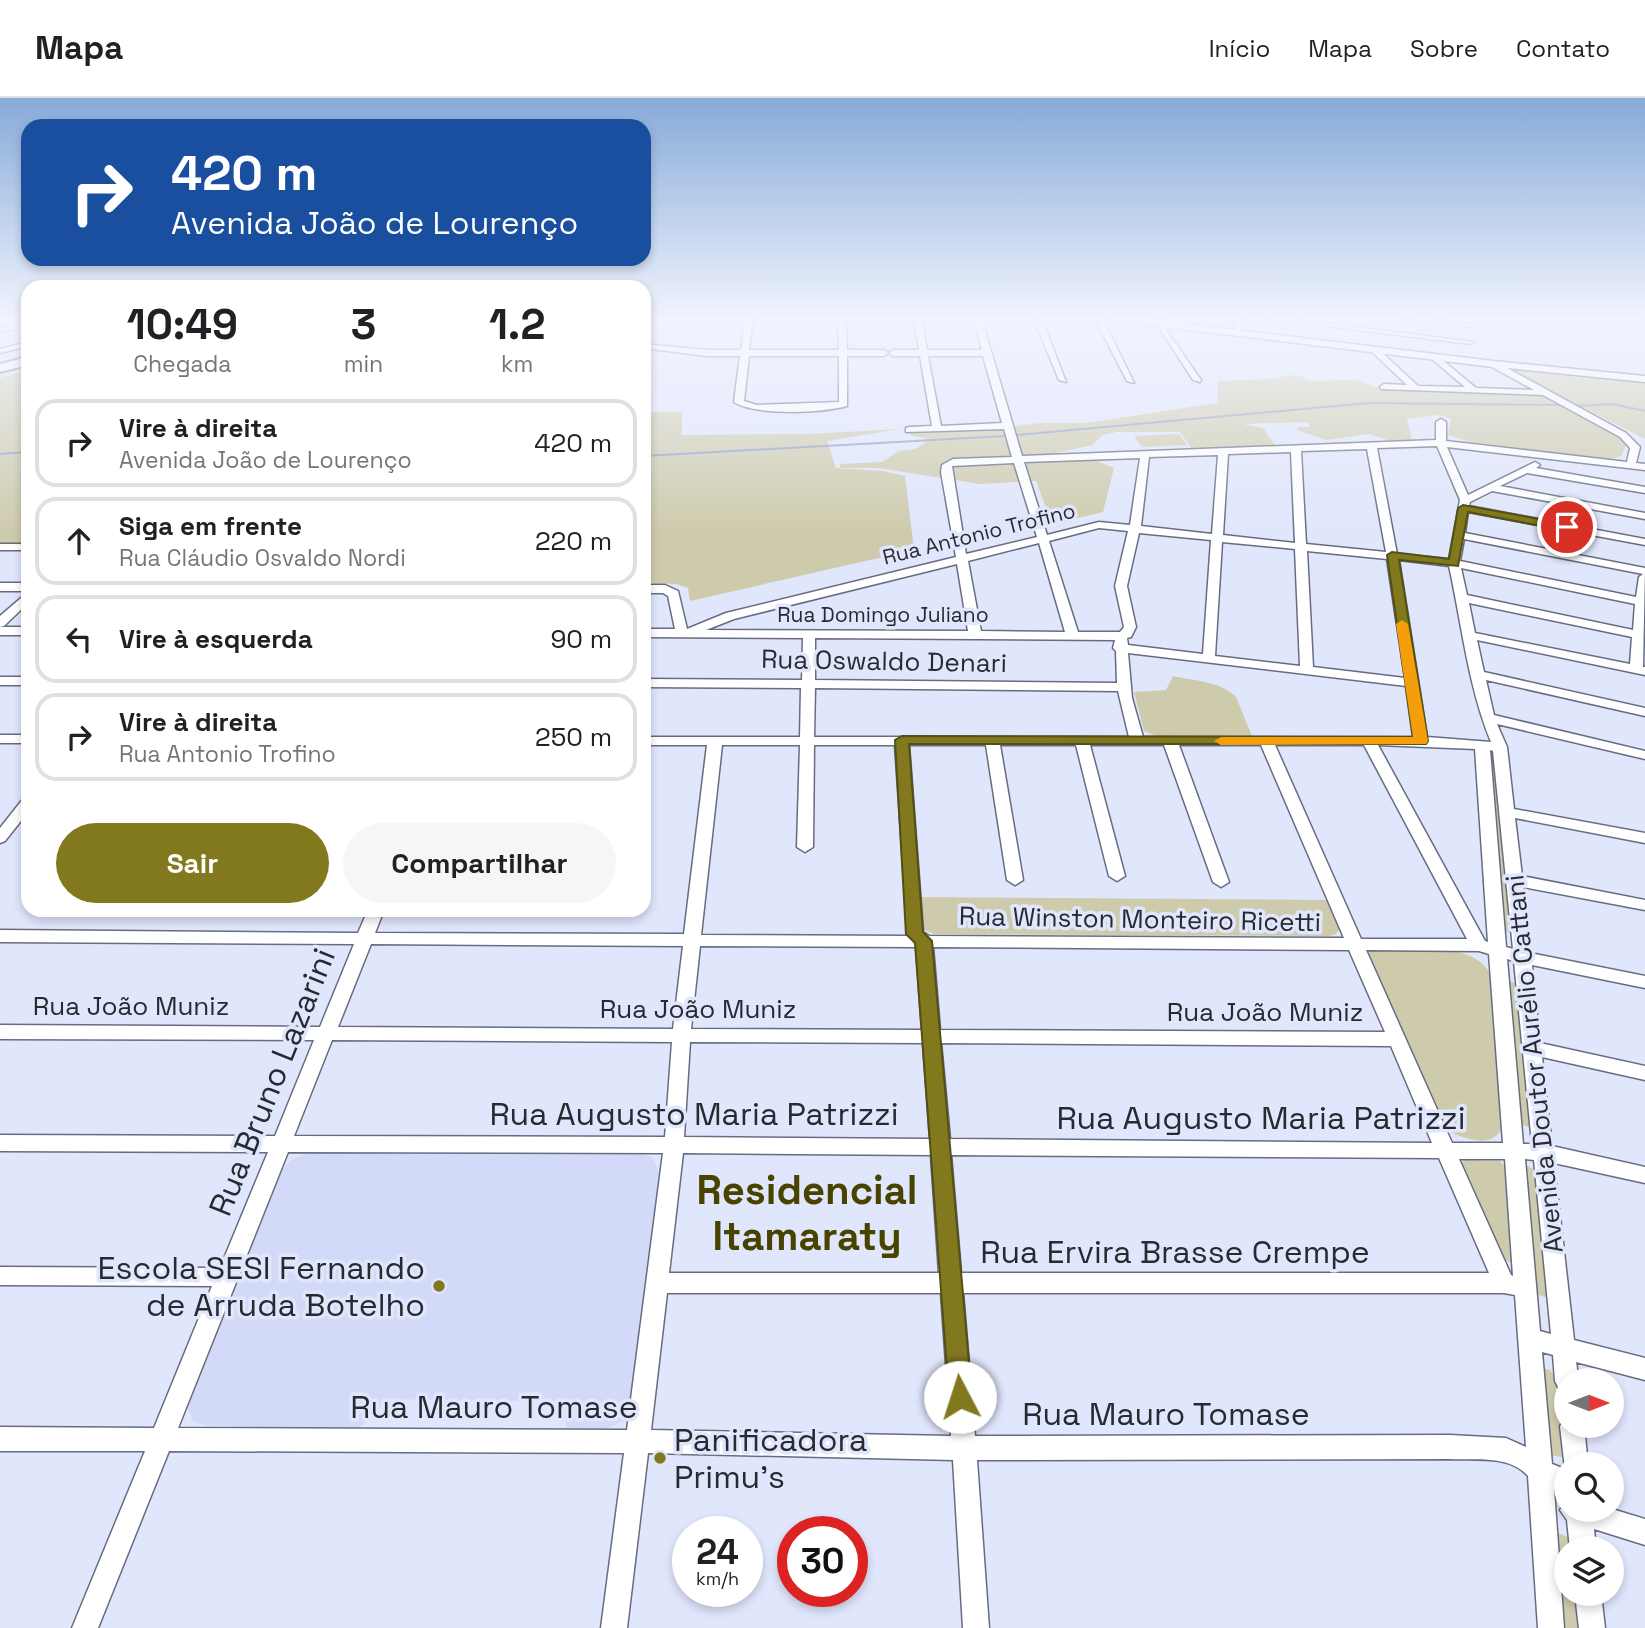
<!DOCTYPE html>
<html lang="pt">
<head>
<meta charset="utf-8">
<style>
  body { margin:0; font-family:"Space Grotesk",sans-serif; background:#f6f6f6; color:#202124; height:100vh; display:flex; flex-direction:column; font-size:26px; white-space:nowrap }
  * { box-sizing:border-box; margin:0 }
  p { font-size:23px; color:#757577 }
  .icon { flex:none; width:38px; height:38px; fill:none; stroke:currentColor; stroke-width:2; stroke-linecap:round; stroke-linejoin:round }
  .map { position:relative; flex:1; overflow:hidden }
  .drawer { position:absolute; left:21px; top:182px; width:630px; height:637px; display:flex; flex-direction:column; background:#fff; border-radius:21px; box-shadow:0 4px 10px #0003 }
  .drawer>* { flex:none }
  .top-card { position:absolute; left:21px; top:21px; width:630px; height:147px; border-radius:21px; box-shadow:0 4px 10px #0003; background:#1a4fa0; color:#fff; overflow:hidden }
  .needle { width:46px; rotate:90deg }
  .controls { position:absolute; left:1554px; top:1270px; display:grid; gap:14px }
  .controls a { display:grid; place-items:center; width:70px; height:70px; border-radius:50%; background:#fff; box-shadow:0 4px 10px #0003; font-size:35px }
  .speed { position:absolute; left:672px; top:1418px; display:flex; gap:14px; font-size:35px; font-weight:700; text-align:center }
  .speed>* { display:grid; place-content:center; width:91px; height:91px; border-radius:50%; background:#fff; box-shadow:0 4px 10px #0003; line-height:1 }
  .speed small { font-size:18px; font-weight:400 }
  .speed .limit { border:10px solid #d22; background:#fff; color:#111 }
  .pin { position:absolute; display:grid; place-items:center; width:60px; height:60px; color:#fff; margin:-30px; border:4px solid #fff; border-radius:50%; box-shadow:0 2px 7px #0007 }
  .me { position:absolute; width:77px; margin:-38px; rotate:355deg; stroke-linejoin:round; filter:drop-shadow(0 0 5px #0008) }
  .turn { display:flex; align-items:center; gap:24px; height:147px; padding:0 35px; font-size:32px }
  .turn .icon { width:91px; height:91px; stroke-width:2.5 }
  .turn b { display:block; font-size:49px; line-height:60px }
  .eta { display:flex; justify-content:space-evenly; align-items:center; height:119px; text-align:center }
  .eta b { font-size:42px; font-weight:600; line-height:49px }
  .button { display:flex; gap:14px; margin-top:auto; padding:14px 35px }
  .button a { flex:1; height:80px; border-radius:42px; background:#82791e; color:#fff; font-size:28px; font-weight:600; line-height:80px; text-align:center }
  .button a+a { background:#f6f6f6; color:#202124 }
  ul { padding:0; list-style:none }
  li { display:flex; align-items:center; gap:21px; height:88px; margin:0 14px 10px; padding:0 21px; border:4px solid #e0e0e0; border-radius:21px }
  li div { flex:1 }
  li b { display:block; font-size:26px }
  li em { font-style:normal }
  header { display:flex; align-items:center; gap:42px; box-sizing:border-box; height:98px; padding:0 35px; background:#fff; border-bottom:2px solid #e0e0e0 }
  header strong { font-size:33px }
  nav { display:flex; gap:38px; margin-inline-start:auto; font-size:24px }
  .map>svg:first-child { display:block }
</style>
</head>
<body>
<header>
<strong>Mapa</strong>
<nav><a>Início</a><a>Mapa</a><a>Sobre</a><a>Contato</a></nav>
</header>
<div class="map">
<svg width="1645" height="1530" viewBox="0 0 1645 1530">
  <rect width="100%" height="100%" fill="#e0e6fc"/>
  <!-- built -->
  <path fill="#d2daf7" d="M312,1054L640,1055L653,1060L659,1074L629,1314L625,1322L607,1331L568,1332L559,1304L388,1301L359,1330L206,1327L193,1323L187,1308L281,1072L294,1060Z"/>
  <!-- green -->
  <g fill="#cecbad">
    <path d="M1508,271L1645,284V341Z"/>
    <path d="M28,272V446H0V280Z"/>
    <path d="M1288,277L1302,278L1307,283L1355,282L1381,290L1543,298L1627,344L1622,357L1613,361L1479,347L1448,337L1451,321L1439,317L1407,321L1412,343H1391L1369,336L1326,342L1297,332L1299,329H1310L1308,324L1243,326L1267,331L1265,333L1275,347L1192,351L1180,334H1117L1103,337L1092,347L1048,357L1050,363L1092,361L1114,370L1103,414L1069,422L1048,415L1036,383L980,386L878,370H840V366L882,364L899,353L915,351L926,344L925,340L909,337L910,335L998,330L1041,325H1087L1217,305L1218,283L1270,281Z"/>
    <path d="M644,314H682V337L808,336L900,331L827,343L836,370L883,373L905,378L914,452L690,503L688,490L676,486L644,485Z"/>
    <path d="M1179,336L1187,347L1142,349L1134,338Z"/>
    <path d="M1173,578C1194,583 1221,583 1236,599L1252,638H1156L1144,633L1134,594L1166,592Z"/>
    <path d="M1489,660L1495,661L1514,833L1511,835L1502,832Z"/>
    <path d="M918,799L1328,802L1340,830L1336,836L1330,838L934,836L922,831Z"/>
    <path d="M1373,851C1407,852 1476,841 1491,878L1503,1026C1496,1054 1460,1040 1443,1030L1367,857Z"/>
    <path d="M1508,882L1518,887L1531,1027L1529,1029L1520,1026Z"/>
    <path d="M1464,1062L1500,1063L1506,1070L1515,1167L1506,1162L1461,1066Z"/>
    <path d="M1526,1067L1533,1071L1536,1078L1547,1198L1544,1199L1535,1195L1523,1068Z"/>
    <path d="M1542,1270L1550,1272L1555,1279L1564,1357L1561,1359L1551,1357Z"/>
    <path d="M1555,1434L1571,1440L1574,1451H1566V1496H1578L1580,1530H1563Z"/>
  </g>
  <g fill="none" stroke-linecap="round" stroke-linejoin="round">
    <!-- stream -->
    <g stroke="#939cc1" stroke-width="2">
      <path d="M1576,308L1613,306L1645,313"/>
      <path d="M1017,337L1369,305L1562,307"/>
      <path d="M0,356L28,354"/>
      <path d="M644,358L1005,338"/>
    </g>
    <!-- minor casing -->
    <g stroke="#676c80" stroke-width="3">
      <g id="minor">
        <path d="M745,219H753L749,252H839L838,219H846L847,252H884L888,255L884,258H847V308C822,315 756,318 734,304L740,258H706L644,250V246L706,252H741ZM749,258H839V304L757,307L744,303Z"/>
        <path d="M913,219H921L927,252H982L973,219H981L1022,358L1436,342V324L1441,321L1446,324V343L1627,364L1630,350L1620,339L1543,297L1381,291L1380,289L1384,286L1407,287L1369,251L1376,249L1418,288L1465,289L1432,261V257L1435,256L1476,290L1534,292L1490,268V264L1493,263L1645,278V284L1507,270L1626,335L1640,349L1636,365L1645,366V372L1447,349L1468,397L1535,364L1540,367L1536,370L1645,389V395L1527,375L1500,388L1645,415V421L1492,393L1470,404L1469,408L1645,441V447L1468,414L1465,435L1645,470L1643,569H1645V577L1477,542L1484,574L1645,610V618L1486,582L1494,617L1645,653V661L1497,626L1507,649L1514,711L1645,735V745L1515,720L1522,778L1645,802V812L1523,789L1530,855L1645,878V890L1532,867L1540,945L1645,968V982L1542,959L1552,1048L1645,1069V1085L1554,1065L1574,1242L1645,1260V1282L1576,1264L1579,1283H1566V1294L1559,1291L1555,1283L1553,1257L1542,1254L1552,1366L1565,1371L1560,1328L1566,1319V1328H1584L1588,1367H1566V1395L1554,1391L1564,1530H1538L1528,1378C1510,1357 1475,1362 1450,1361L977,1362L989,1530H963L953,1362L648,1355L627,1530H601L624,1355L169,1353L98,1530H72L145,1353H0V1329L154,1330L212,1188L0,1187V1169L220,1170L268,1054L0,1053V1037L275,1038L314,942L0,941V927L320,929L354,846L0,844V832L358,835L368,812H384L375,835L684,836L707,647H644V639H800L801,590L644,589V581L802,582L803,540L644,539V531H675L668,498L663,495H644V487H665L678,493L687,531L726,515L956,459L941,374L942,367L953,361L1012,359L1004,331L906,334V330L909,329L932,328L920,258H893L889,255L893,252H919ZM928,258H983L1002,325L941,328ZM1437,348L1460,402L1449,461L1397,456L1377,350ZM1367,351L1386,454L1306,446L1301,353ZM1291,354L1295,445L1223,437L1228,356ZM1218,357L1212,436L1141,428L1149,359ZM1140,360L1130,427L1099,424L1047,437L1024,364ZM1014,365L1037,439L966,456L952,368ZM1099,430L1128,433L1115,488L1124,529L1120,534H1078L1049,443ZM1139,435L1211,442L1203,556L1128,547L1127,540L1131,539L1136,529L1127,488ZM1464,441L1643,476L1639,479L1636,499L1460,463ZM1222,444L1295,451L1300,568L1215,558ZM1039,445L1065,534L981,533L968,463ZM1307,453L1387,461L1405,580L1313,569ZM1399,462L1449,468C1462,527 1468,588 1491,644L1427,639ZM957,466L968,533L706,532L734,521ZM1461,470L1635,506L1633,532L1467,497ZM1469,505L1632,539L1630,566L1475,535ZM815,540L1115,542L1113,550L1116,553L1117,585L815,582ZM1128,555L1406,588L1413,639H1143L1132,600ZM815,590L1118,593L1129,639H814ZM722,647H800L797,749L805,754L813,749L814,647H895L908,838L701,837ZM909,647H986L1007,782L1015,787L1023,782L1000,647H1076L1109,778L1117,783L1125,778L1090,647H1164L1213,784L1221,789L1229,784L1179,647H1261L1344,840L929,838L923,834ZM1275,647H1364L1467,841H1361ZM1378,647L1475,651L1488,844L1485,843ZM1490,652L1493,653L1513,851L1506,849ZM371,846L683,848L673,931L338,929ZM700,848L916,849L922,932L691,931ZM933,849L1349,852L1385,934L940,932ZM1366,852L1479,853L1489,856L1503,1045H1452ZM1507,861L1514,863L1532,1046H1523ZM332,942L672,944L665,1039L294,1038ZM690,944L923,945L930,1041L684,1039ZM941,945L1391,948L1432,1045L950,1041ZM288,1054L663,1055L627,1332L178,1330ZM683,1055L931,1057L939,1175H669ZM951,1057L1439,1060L1489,1175H961ZM1459,1061H1505L1513,1178L1511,1177ZM1525,1061L1534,1062L1551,1236L1540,1233ZM667,1195H941L951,1338L651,1332ZM963,1195H1504L1515,1197L1526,1349L1506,1340L1450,1337L975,1338Z"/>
        <path d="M1033,219H1041L1066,284L1059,282Z"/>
        <path d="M1094,219H1102L1134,285L1127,283Z"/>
        <path d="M1238,219H1246L1238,236H1232Z"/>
        <path d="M1254,219H1276L1474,244L1470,246Z"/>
        <path d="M1395,219H1418L1475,227L1471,229Z"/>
        <path d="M1160,223L1201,282L1200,284L1193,282L1156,225Z"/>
        <path d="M28,224V228L0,234V230Z"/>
        <path d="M28,244V248L0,255V251Z"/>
        <rect x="0" y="446" width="28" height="6"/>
        <rect x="0" y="485" width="28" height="8"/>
        <path d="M28,494V505L4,528L0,529V518Z"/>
        <rect x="0" y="529" width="28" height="8"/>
        <rect x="0" y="579" width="28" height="8"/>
        <rect x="0" y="637" width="28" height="8"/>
        <path d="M28,700V714L5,743L0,745V730L23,701Z"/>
        <path d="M1566,1402V1412L1612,1411L1645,1421V1447L1594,1431L1596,1451H1570L1567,1422L1560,1412Z"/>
        <path d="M1575,1496H1601L1605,1530H1579Z"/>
      </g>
    </g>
    <!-- major casing -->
    <g stroke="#676c80" stroke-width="3">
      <path id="major" d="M1102,219H1131L1493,263L1499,266L1493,269L1107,222Z"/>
    </g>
    <!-- highway casing -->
    <g stroke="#676c80" stroke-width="4">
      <path id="highway" d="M28,259V267L0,274V266Z"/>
    </g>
    <!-- minor -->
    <use href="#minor" fill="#fff" fill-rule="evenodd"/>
    <!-- major -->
    <use href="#major" fill="#fff" fill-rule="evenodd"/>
    <!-- highway -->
    <use href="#highway" fill="#fff" fill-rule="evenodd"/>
  </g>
  <!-- sky -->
  <linearGradient id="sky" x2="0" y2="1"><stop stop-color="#86aad8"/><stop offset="0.51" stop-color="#f1f4fe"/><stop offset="1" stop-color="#f1f4fe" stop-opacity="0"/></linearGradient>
  <rect width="1645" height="433" fill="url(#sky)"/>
  <!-- route -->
  <path fill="#82791e" stroke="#544f14" stroke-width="2" d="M1463,407L1567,426L1572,429L1567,433L1468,414L1458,468L1399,462L1428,643L1426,646H909L923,834L932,843L972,1299L969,1307L960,1310L952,1307L949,1299L915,845L906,836L895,642L902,638L1413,639L1387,457L1392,454L1449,461L1458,410Z"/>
  <!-- slow -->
  <path fill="#f59e0b" d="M1402,522L1408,526L1428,643L1426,646L1221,647L1214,643L1221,639H1413L1396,526Z"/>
  <!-- markers -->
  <g fill="#82791e" stroke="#e0e6fc" stroke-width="2.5">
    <circle cx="439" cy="1188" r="7"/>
    <circle cx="660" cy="1360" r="7"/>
  </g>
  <g text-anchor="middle" stroke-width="7" stroke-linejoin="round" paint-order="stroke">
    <!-- far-street labels -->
    <g font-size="21" fill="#282a32" stroke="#e0e6fc">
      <text transform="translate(979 436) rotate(-14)" y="7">Rua Antonio Trofino</text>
      <text x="883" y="524">Rua Domingo Juliano</text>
    </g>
    <!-- street labels -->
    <g font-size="26" fill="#282a32" stroke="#e0e6fc">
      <text transform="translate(884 563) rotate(1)" y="9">Rua Oswaldo Denari</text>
      <text transform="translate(1140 821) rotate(1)" y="9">Rua Winston Monteiro Ricetti</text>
      <text x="131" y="917">Rua João Muniz</text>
      <text x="698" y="920">Rua João Muniz</text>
      <text x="1265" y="923">Rua João Muniz</text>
      <text transform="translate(1534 966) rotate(-96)" y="9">Avenida Doutor Aurélio Cattani</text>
    </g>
    <!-- near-street labels -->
    <g font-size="32" fill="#282a32" stroke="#e0e6fc">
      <text transform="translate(272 984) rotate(-68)" y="11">Rua Bruno Lazarini</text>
      <text x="694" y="1027">Rua Augusto Maria Patrizzi</text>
      <text x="1261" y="1031">Rua Augusto Maria Patrizzi</text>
      <text x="1175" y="1165">Rua Ervira Brasse Crempe</text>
      <text x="494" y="1320">Rua Mauro Tomase</text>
      <text x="1166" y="1327">Rua Mauro Tomase</text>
    </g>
    <!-- near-poi labels -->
    <g font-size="32" fill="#282a32" stroke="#e0e6fc" text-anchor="end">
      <text x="425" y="1181">Escola SESI Fernando<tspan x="425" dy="37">de Arruda Botelho</tspan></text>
      <text x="674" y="1353" text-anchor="start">Panificadora<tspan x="674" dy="37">Primu's</tspan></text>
    </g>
    <!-- near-district labels -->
    <g font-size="40" font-weight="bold" fill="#494300" stroke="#e0e6fc">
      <text x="807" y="1106">Residencial<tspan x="807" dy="46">Itamaraty</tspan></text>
    </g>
  </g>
</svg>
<div class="controls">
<a><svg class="needle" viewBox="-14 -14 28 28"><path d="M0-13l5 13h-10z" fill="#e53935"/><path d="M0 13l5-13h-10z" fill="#757577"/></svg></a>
<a><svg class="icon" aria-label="search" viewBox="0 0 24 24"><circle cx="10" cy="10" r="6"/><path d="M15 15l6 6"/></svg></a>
<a><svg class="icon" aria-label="layers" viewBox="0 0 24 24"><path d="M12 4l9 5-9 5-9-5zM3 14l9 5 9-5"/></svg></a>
</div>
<div class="speed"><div>24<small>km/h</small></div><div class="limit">30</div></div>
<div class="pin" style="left:1567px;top:429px;background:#d93025"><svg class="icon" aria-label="arrive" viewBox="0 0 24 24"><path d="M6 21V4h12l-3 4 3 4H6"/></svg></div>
<svg class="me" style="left:960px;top:1299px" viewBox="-20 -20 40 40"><circle r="19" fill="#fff"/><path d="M0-13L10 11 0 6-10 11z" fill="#82791e"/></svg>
<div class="top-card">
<div class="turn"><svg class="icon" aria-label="right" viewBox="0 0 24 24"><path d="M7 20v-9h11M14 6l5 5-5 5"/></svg><div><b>420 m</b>Avenida João de Lourenço</div></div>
</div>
<section class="drawer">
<div class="eta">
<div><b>10:49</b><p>Chegada</p></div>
<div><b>3</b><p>min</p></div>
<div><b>1.2</b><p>km</p></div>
</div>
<ul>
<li><svg class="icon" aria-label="right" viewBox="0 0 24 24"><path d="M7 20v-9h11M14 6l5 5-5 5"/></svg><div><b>Vire à direita</b><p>Avenida João de Lourenço</p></div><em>420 m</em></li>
<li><svg class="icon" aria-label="ahead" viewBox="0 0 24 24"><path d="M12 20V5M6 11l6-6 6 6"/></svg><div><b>Siga em frente</b><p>Rua Cláudio Osvaldo Nordi</p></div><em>220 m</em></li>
<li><svg class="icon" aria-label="left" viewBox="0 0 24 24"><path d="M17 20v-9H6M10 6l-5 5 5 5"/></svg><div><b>Vire à esquerda</b></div><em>90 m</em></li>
<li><svg class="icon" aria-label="right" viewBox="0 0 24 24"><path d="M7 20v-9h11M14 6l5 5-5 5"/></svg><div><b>Vire à direita</b><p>Rua Antonio Trofino</p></div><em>250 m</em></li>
</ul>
<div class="button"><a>Sair</a><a>Compartilhar</a></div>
</section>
</div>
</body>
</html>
